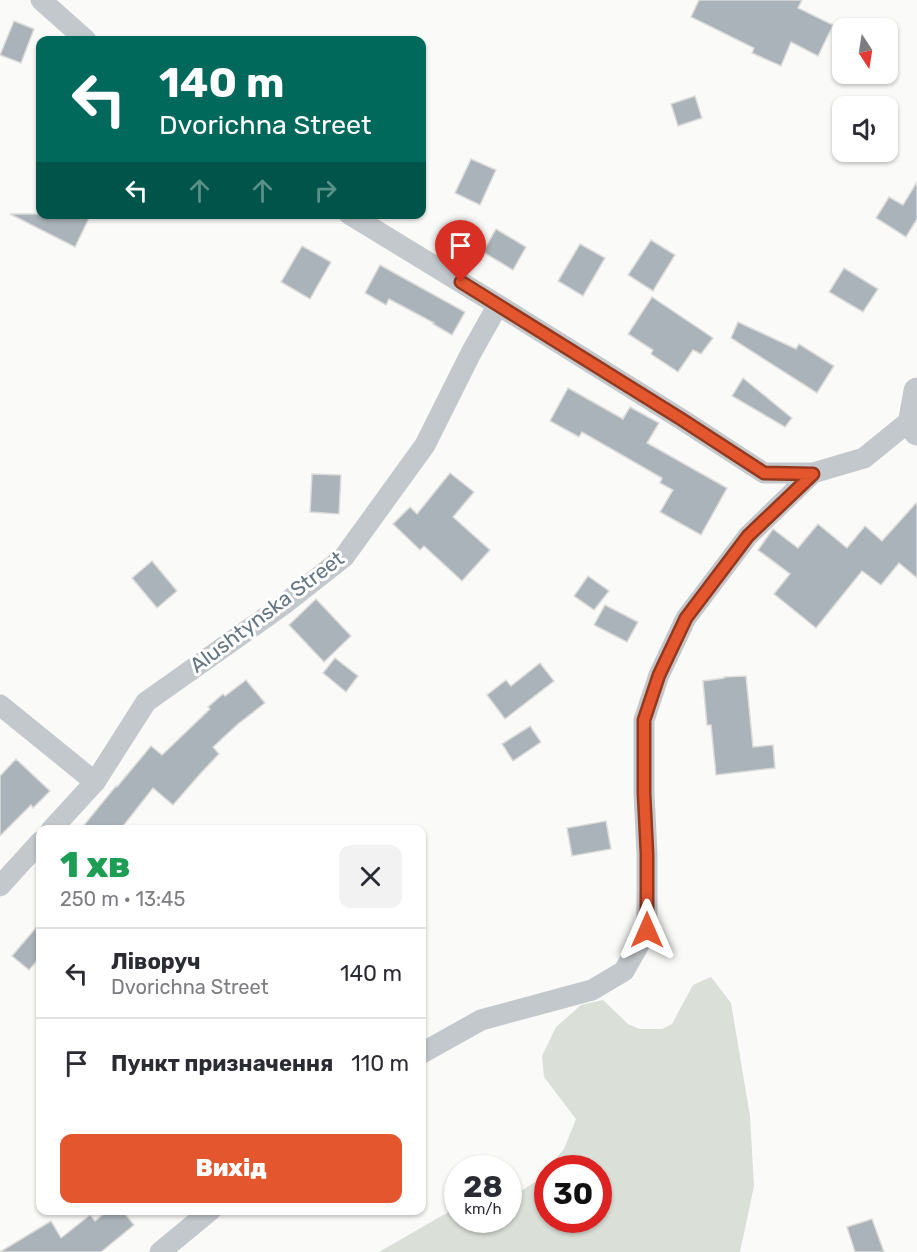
<!DOCTYPE html>
<html lang="uk">
<head>
<meta charset="utf-8">
<style>
  body { margin:0; font-family:Rubik,sans-serif; background:#f2f2f3; color:#2b2b33; height:100vh; display:flex; flex-direction:column; font-size:22px; white-space:nowrap }
  * { box-sizing:border-box; margin:0 }
  p { font-size:20px; color:#7c7c81 }
  .icon { flex:none; width:33px; height:33px; fill:none; stroke:currentColor; stroke-width:2; stroke-linecap:round; stroke-linejoin:round }
  .map { position:relative; flex:1; overflow:hidden }
  .side { position:absolute; left:36px; top:825px; width:390px; height:390px; display:flex; flex-direction:column; background:#fff; border-radius:12px; box-shadow:0 2px 4px #0004 }
  .side>* { flex:none }
  .hud { position:absolute; left:36px; top:36px; width:390px; height:183px; border-radius:12px; box-shadow:0 2px 4px #0004; background:#00695c; color:#fff; overflow:hidden }
  .needle { width:39px; rotate:168deg }
  .fabs { position:absolute; left:832px; top:18px; display:grid; gap:12px }
  .fabs a { display:grid; place-items:center; width:66px; height:66px; border-radius:12px; background:#fff; box-shadow:0 2px 4px #0004; font-size:30px }
  .speed { position:absolute; left:444px; top:1155px; display:flex; gap:12px; font-size:30px; font-weight:700; text-align:center }
  .speed>* { display:grid; place-content:center; width:78px; height:78px; border-radius:50%; background:#fff; box-shadow:0 2px 4px #0004; line-height:1 }
  .speed small { font-size:15px; font-weight:400 }
  .speed .limit { border:9px solid #d22; background:#fff; color:#111 }
  .pin { position:absolute; display:grid; place-items:center; width:51px; height:51px; color:#fff; margin:-62px -26px; border-radius:50% 50% 50% 0; rotate:-45deg; box-shadow:0 0 6px #0007 }
  .pin .icon { rotate:45deg }
  .me { position:absolute; width:66px; margin:-33px; rotate:0deg; stroke-linejoin:round; filter:drop-shadow(0 0 4px #0008) }
  .turn { display:flex; align-items:center; gap:21px; height:126px; padding:0 24px; font-size:27px }
  .turn .icon { width:78px; height:78px; stroke-width:2.5 }
  .turn b { display:block; font-size:42px; line-height:51px }
  .lanes { display:flex; align-items:center; height:57px; padding:0 24px; background:#0003; justify-content:center; gap:30px; direction:ltr }
  .lanes .off { opacity:.35 }
  .round { display:grid; place-items:center; flex:none; width:63px; height:63px; border-radius:12px; background:#f2f2f3 }
  .headline { display:flex; align-items:center; justify-content:space-between; height:102px; padding:0 24px }
  h1 { font-size:36px; font-weight:800; line-height:45px; color:#1e9e55 }
  .button { display:flex; gap:12px; margin-top:auto; padding:12px 24px }
  .button a { flex:1; height:69px; border-radius:12px; background:#e4572e; color:#fff; font-size:24px; font-weight:800; line-height:69px; text-align:center }
  ul { padding:0; list-style:none }
  li { display:flex; align-items:center; gap:18px; height:90px; padding:0 24px; border-top:2px solid #e1e1e2 }
  li div { flex:1 }
  li b { display:block; font-size:22px }
  li em { font-style:normal }
  .map>svg:first-child { display:block }
</style>
</head>
<body>
<div class="map">
<svg width="917" height="1252" viewBox="0 0 917 1252">
  <rect width="100%" height="100%" fill="#fafaf8"/>
  <!-- green -->
  <path fill="#dadfd7" fill-rule="evenodd" d="M711,977L731,1003L750,1116L754,1186L740,1252H379L457,1207L458,1220H508L509,1199L535,1182L564,1149L576,1119L544,1077L542,1056L556,1027L581,1005L603,1000L628,1024L639,1029H662L672,1024L693,985ZM548,1168H598V1220H548Z"/>
  <!-- building -->
  <g fill="#aab3b9" stroke="#dcdcda" stroke-width="1.5">
    <path d="M699,0H802L798,8L833,25L818,56L791,42L781,66L752,53L754,48L691,17Z"/>
    <path d="M14,21L34,29L21,63L0,55Z"/>
    <path d="M695,96L702,118L678,126L671,104Z"/>
    <path d="M471,159L496,170L480,205L455,193Z"/>
    <path d="M917,182V219L906,237L876,218L889,197L903,205Z"/>
    <path d="M10,214H91L75,247Z"/>
    <path d="M496,229L526,247L513,270L483,252Z"/>
    <path d="M651,240L675,255L653,291L628,275Z"/>
    <path d="M580,244L605,258L583,296L558,281Z"/>
    <path d="M302,246L331,262L310,299L281,282Z"/>
    <path d="M380,265L465,312L452,335L433,324L434,323L389,299L386,305L365,293Z"/>
    <path d="M844,268L878,289L863,312L829,292Z"/>
    <path d="M652,297L713,338L701,354L693,350L678,372L651,354L653,350L628,334Z"/>
    <path d="M738,322L796,349L799,344L834,366L817,393L731,338Z"/>
    <path d="M743,378L792,418L785,427L732,396Z"/>
    <path d="M568,388L623,419L630,407L659,423L647,443L727,488L701,535L660,512L673,490L660,483L662,478L582,432L579,437L550,421Z"/>
    <path d="M450,473L474,492L453,517L490,550L462,581L424,546L420,550L393,524L410,507L417,514Z"/>
    <path d="M312,474L341,475L339,514L310,512Z"/>
    <path d="M917,502V578L899,563L881,585L862,571L816,628L774,594L790,574L758,550L773,529L798,548L818,524L847,548L865,526L882,541Z"/>
    <path d="M152,561L177,591L157,608L132,578Z"/>
    <path d="M588,576L609,591L594,610L574,596Z"/>
    <path d="M316,599L351,636L324,662L289,625Z"/>
    <path d="M605,605L638,622L627,642L594,625Z"/>
    <path d="M335,658L358,676L346,692L323,673Z"/>
    <path d="M540,663L554,681L505,719L487,695L506,680L511,686Z"/>
    <path d="M746,676L753,747L773,745L775,768L716,775L711,725H707L703,681L724,678V677Z"/>
    <path d="M246,680L265,703L238,724L213,747L219,754L200,774L173,805L153,788L120,830H80L116,786L117,787L151,746L162,755L210,709L208,707L223,694L225,696Z"/>
    <path d="M530,726L541,742L513,761L502,744Z"/>
    <path d="M16,759L50,791L33,808L31,805L0,836V776Z"/>
    <path d="M606,821L611,849L572,856L567,828Z"/>
    <path d="M40,923V957L29,970L12,956Z"/>
    <path d="M108,1210H122L134,1225L101,1252H0L51,1221L61,1238L90,1215L95,1221Z"/>
    <path d="M872,1219L884,1252H855L847,1227Z"/>
  </g>
  <g fill="none" stroke-linecap="round" stroke-linejoin="round">
    <!-- minor -->
    <g stroke="#c3c8cc" stroke-width="21">
      <path d="M41,0L86,40"/>
      <path d="M349,214L498,305L681,419L764,473H813L864,458L912,419"/>
      <path d="M0,705L95,782"/>
      <path d="M51,830L95,782L146,702L283,605L344,557L425,445L471,353L498,305"/>
      <path d="M0,886L40,842"/>
      <path d="M422,1053L481,1020L592,990L624,971L647,930V854L644,793V720L659,675L686,618L748,536L813,473"/>
      <path d="M160,1252L211,1210"/>
    </g>
    <!-- tertiary -->
    <path stroke="#c3c8cc" stroke-width="27" d="M917,391L912,419L917,432"/>
  </g>
  <g fill="none" stroke-linecap="round" stroke-linejoin="round">
    <!-- route casing -->
    <g stroke="#94391e" stroke-width="15">
      <path id="route" d="M461,282L681,419L764,473L813,474L748,536L686,618L659,675L644,720V793L647,854V930"/>
    </g>
    <!-- route -->
    <use href="#route" stroke="#e4572e" stroke-width="10"/>
  </g>
  <g text-anchor="middle" stroke-width="6" stroke-linejoin="round" paint-order="stroke">
    <!-- street labels -->
    <g font-size="21" fill="#657683" stroke="#fff">
      <text transform="translate(267 612) rotate(-37)" y="7">Alushtynska Street</text>
    </g>
  </g>
</svg>
<div class="fabs">
<a><svg class="needle" viewBox="-14 -14 28 28"><path d="M0-13l5 13h-10z" fill="#e53935"/><path d="M0 13l5-13h-10z" fill="#7c7c81"/></svg></a>
<a><svg class="icon" aria-label="sound" viewBox="0 0 24 24"><path d="M4 9h4l5-4v14l-5-4H4zM17 9q2 3 0 6"/></svg></a>
</div>
<div class="speed"><div>28<small>km/h</small></div><div class="limit">30</div></div>
<div class="pin" style="left:461px;top:282px;background:#d93025"><svg class="icon" aria-label="arrive" viewBox="0 0 24 24"><path d="M6 21V4h12l-3 4 3 4H6"/></svg></div>
<svg class="me" style="left:647px;top:930px" viewBox="-20 -20 40 40"><path d="M0-17L14 15 0 8-14 15z" fill="#e4572e" stroke="#fff" stroke-width="4"/></svg>
<div class="hud">
<div class="turn"><svg class="icon" aria-label="left" viewBox="0 0 24 24"><path d="M17 20v-9H6M10 6l-5 5 5 5"/></svg><div><b>140 m</b>Dvorichna Street</div></div>
<div class="lanes"><svg class="icon" aria-label="left" viewBox="0 0 24 24"><path d="M17 20v-9H6M10 6l-5 5 5 5"/></svg><svg class="icon off" aria-label="ahead" viewBox="0 0 24 24"><path d="M12 20V5M6 11l6-6 6 6"/></svg><svg class="icon off" aria-label="ahead" viewBox="0 0 24 24"><path d="M12 20V5M6 11l6-6 6 6"/></svg><svg class="icon off" aria-label="right" viewBox="0 0 24 24"><path d="M7 20v-9h11M14 6l5 5-5 5"/></svg></div>
</div>
<section class="side">
<div class="headline"><div><h1>1 хв</h1><p>250 m · 13:45</p></div><a class="round"><svg class="icon" aria-label="close" viewBox="0 0 24 24"><path d="M6 6l12 12M18 6L6 18"/></svg></a></div>
<ul>
<li><svg class="icon" aria-label="left" viewBox="0 0 24 24"><path d="M17 20v-9H6M10 6l-5 5 5 5"/></svg><div><b>Ліворуч</b><p>Dvorichna Street</p></div><em>140 m</em></li>
<li><svg class="icon" aria-label="arrive" viewBox="0 0 24 24"><path d="M6 21V4h12l-3 4 3 4H6"/></svg><div><b>Пункт призначення</b></div><em>110 m</em></li>
</ul>
<div class="button"><a>Вихід</a></div>
</section>
</div>
</body>
</html>
